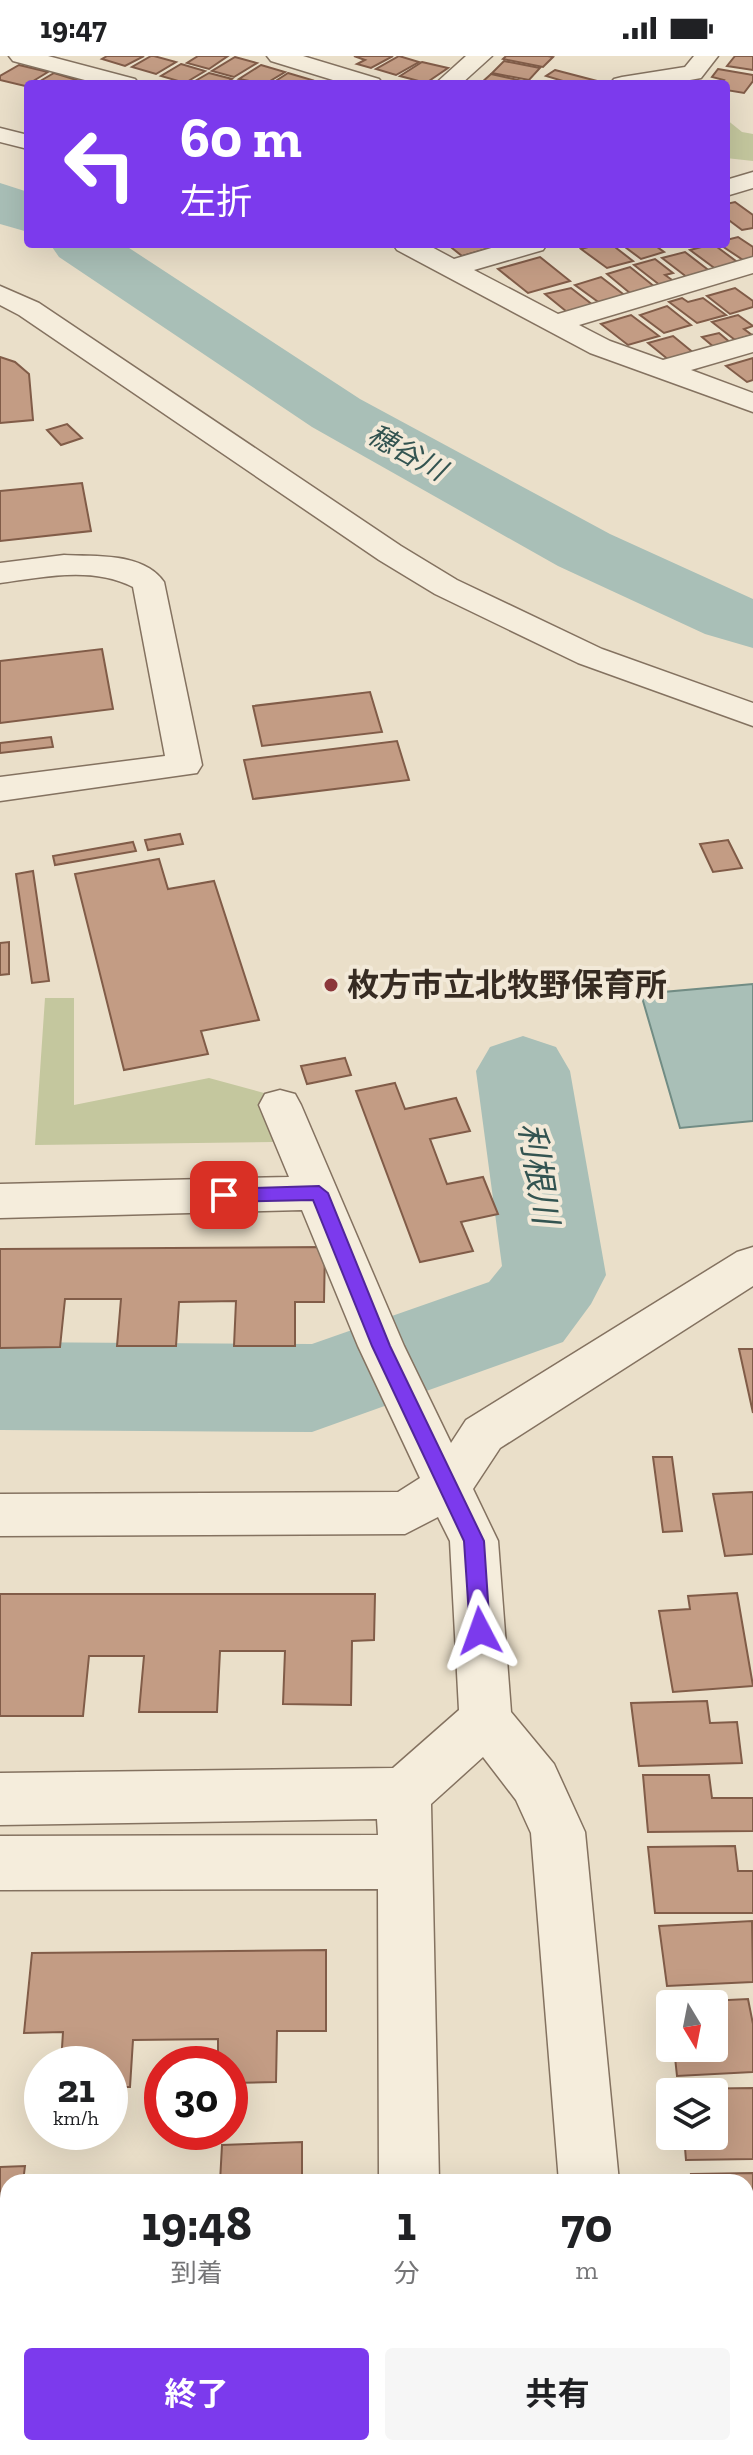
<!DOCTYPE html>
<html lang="ja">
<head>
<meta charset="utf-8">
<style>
  body { margin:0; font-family:"Zilla Slab","Noto Sans JP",serif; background:#f6f6f6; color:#202124; height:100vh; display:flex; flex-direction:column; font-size:30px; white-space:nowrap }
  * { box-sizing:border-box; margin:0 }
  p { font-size:26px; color:#757577 }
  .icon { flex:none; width:44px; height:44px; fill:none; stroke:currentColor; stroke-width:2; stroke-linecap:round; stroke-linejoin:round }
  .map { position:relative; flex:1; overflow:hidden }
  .details { position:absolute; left:0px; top:2118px; width:754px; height:282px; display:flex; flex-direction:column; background:#fff; border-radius:24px 24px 0 0; box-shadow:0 8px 32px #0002 }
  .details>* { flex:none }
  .hud { position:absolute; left:24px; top:24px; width:706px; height:168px; border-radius:8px; box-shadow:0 8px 32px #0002; background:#7c3aed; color:#fff; overflow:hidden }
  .needle { width:52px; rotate:170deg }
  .tools { position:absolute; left:656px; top:1934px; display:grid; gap:16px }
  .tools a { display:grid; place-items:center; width:72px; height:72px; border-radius:8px; background:#fff; box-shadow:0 8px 32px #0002; font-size:40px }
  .speed { position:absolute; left:24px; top:1990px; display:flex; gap:16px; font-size:40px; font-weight:700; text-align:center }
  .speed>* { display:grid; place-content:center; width:104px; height:104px; border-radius:50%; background:#fff; box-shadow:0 8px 32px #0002; line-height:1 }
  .speed small { font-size:20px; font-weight:400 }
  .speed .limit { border:12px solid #d22; background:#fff; color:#111 }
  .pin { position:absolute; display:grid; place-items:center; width:68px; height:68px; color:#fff; margin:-34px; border-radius:16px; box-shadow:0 4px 12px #0006 }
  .me { position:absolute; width:88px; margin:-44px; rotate:356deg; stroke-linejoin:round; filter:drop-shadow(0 0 6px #0008) }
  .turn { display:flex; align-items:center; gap:28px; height:168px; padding:0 24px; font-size:36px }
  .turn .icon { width:104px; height:104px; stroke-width:2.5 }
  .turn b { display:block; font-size:56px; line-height:68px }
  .eta { display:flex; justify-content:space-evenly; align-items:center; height:136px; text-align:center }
  .eta b { font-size:48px; font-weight:700; line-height:56px }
  .cta { display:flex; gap:16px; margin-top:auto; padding:16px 24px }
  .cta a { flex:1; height:92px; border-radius:8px; background:#7c3aed; color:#fff; font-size:32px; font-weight:700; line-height:92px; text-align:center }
  .cta a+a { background:#f6f6f6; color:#202124 }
  .status { display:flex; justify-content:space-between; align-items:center; height:56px; padding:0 40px; background:#fff; direction:ltr }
  .status svg { height:22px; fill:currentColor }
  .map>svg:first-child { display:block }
</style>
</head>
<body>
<div class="status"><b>19:47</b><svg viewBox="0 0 49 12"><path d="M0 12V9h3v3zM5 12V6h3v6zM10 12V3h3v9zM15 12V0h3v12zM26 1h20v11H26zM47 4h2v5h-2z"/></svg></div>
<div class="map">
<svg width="753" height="2399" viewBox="0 0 753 2399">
  <rect width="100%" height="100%" fill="#eadfc9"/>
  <!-- green -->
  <g fill="#c4c79e">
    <path d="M726,63L742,76L753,78V105L726,102Z"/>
    <path d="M45,942H74V1049L209,1022L264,1037L273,1086L35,1089Z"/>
  </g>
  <!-- water -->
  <path fill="#a9bfb7" stroke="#718c84" stroke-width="2" d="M753,928V1065L680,1072L641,938Z"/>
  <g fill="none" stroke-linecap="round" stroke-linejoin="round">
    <!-- river -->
    <g fill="#a9bfb7" fill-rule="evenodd">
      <path d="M0,127L28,136V176L0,168Z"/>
      <path d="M50,188H123L360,343L610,478L753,543V592L705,578L558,510L312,371L59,201Z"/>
      <path d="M523,980L556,991L570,1015L606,1219L591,1248L563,1286L312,1376L0,1374V1286L312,1288L489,1226L502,1210L476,1015L490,991Z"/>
    </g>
  </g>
  <!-- building -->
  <g fill="#c39c84" stroke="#815c48" stroke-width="2">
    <path d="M107,0H144L125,10L102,3Z"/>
    <path d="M151,0H154L176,6L156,18L132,11Z"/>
    <path d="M198,0H228L209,13L187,7Z"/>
    <path d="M354,0H393L371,12L357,8L365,4Z"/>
    <path d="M399,0L419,6L396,19L376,13Z"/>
    <path d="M506,0H548L553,1L543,11L503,3Z"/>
    <path d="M735,0H753V14L727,10Z"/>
    <path d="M235,1L257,7L234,21L212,15Z"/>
    <path d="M504,5L540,12L529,24L492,17Z"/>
    <path d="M422,6L448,12L426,27L400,20Z"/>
    <path d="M181,8L205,15L185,27L161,20Z"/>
    <path d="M19,9L48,16L25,30L0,24V20Z"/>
    <path d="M261,9L285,16L265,28L239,23Z"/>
    <path d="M718,13L753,19V25L744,37L726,34V28H721L724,24L712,21Z"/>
    <path d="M555,14L601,26L573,28L546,20Z"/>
    <path d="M54,17L83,26L35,28Z"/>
    <path d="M209,17L232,23L224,28H190Z"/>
    <path d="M288,17L312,24L305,28H271Z"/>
    <path d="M491,18L527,26L480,28Z"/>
    <path d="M735,146L753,159V172L742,174L726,162V148Z"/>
    <path d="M738,181L753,191V204L746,206L719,188H726V184Z"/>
    <path d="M447,188H485L490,192L462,200Z"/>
    <path d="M599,188H611L633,205L607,212L581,193Z"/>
    <path d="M621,188H653L664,196L641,203Z"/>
    <path d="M713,188L740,208L717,214L690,194Z"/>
    <path d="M685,196L711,216L688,222L662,202Z"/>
    <path d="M540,201L570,225L528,237L498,213Z"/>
    <path d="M655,203L673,217L665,219L675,226L661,230L634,209Z"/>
    <path d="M630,211L655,231L631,238L607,218Z"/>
    <path d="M601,221L627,241L601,248L575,229Z"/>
    <path d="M571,232L593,249L567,256L545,238Z"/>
    <path d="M735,232L753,245V251L730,258L707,240Z"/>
    <path d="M682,242L688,246L703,242L726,259L697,267L669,246Z"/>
    <path d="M667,250L691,269L664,277L640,259Z"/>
    <path d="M631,259L659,280L628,289L601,268Z"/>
    <path d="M738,259L753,270L744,273L752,279L735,284L712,266Z"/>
    <path d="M719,277L732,288L715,292L702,281Z"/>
    <path d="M673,280L695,298L670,305L648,287Z"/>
    <path d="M0,301L15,306L29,318L33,364L0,367Z"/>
    <path d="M753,302V324L747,326L726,310Z"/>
    <path d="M67,368L82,382L61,389L47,374Z"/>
    <path d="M82,427L91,475L0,485V435Z"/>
    <path d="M102,593L113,653L0,667V605Z"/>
    <path d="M370,636L382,676L262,690L253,650Z"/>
    <path d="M51,681L53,691L0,697V687Z"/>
    <path d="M397,685L409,724L253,743L244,704Z"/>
    <path d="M180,778L183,788L148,794L145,784Z"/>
    <path d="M728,784L742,812L713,816L700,788Z"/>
    <path d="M133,786L136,795L55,809L53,800Z"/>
    <path d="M159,803L168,833L214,825L259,964L201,975L208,998L124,1014L75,818Z"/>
    <path d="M33,815L49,925L32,927L16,818Z"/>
    <path d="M9,886V918L0,919V887Z"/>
    <path d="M345,1002L351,1019L307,1028L301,1010Z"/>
    <path d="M395,1027L405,1053L456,1042L470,1075L430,1083L447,1128L483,1121L498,1158L461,1166L473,1195L420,1206L356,1035Z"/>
    <path d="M325,1191L324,1246H295V1290H234L236,1245L179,1246L176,1290H117L121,1243H65L60,1291L0,1292V1193Z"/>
    <path d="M739,1293H753V1357Z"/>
    <path d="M653,1401H672L682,1475L663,1476Z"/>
    <path d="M753,1436V1498L725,1500L713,1438Z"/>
    <path d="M737,1537L753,1630L673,1636L659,1555L690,1553L688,1540Z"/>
    <path d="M0,1538H375L374,1584L352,1585L351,1649L283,1648L285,1595H220L217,1656H139L144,1600H89L83,1660H0Z"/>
    <path d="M707,1645L710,1667L737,1666L742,1707L639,1710L631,1647Z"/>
    <path d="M643,1719H709L712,1742H753V1775L648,1776Z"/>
    <path d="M735,1790L738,1815H753V1857H655L648,1791Z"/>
    <path d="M752,1865L753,1926L667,1930L659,1870Z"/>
    <path d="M326,1894V1975H277L276,2026L230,2027V2008H218V1983L133,1984L130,2031H110V2008H61L63,1976L24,1977L32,1897Z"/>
    <path d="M748,1943L753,1968V2016L677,2020L674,1992H714V1948H670V1965L668,1947Z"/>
    <path d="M753,2032V2103L686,2104L684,2080H714V2036H680V2033Z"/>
    <path d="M302,2086V2126H220L222,2089Z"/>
    <path d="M25,2110L23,2126H8V2221H0V2111Z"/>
    <path d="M753,2117V2198H746V2126H692L691,2118Z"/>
    <rect x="746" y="2208" width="7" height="90"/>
    <path d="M746,2323H753V2399H724L723,2392H746Z"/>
    <path d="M162,2392H301V2399H161Z"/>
  </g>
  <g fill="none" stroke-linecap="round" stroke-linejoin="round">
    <!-- minor casing -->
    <g stroke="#847260" stroke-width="3">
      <g id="minor">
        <path d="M9,0H48L135,23L139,28H100L13,5Z"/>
        <path d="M267,0H303L379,23L383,28H346L271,5Z"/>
        <path d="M466,0H492L461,28H435Z"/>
        <path d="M694,0H718L701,22L668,28H610L614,23L622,21L685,11Z"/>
        <path d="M0,72L28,79V93L0,86Z"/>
        <path d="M753,116V132L726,140V124Z"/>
        <path d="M393,188H426L454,203L505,188H547L543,194L474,214L558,258L753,201V217L579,269L610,285L663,304L753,279V296L691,314L753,337V356L590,297L397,194Z"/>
        <path d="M0,230L39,247L401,490L457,524L602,593L753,647V670L578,607L435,538L379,504L19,259L0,249Z"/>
        <path d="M64,499C96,501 143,496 164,526L202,709L197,717L0,745V721L165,700L133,531C92,510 44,521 0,527V507Z"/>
        <path d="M280,1034L295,1038L301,1049L404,1290L451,1387L466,1364L737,1196L753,1191V1230L500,1392L473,1433L498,1485L511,1656L554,1708L585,1776L619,2126H559L531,1777L516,1744L483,1701L431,1748L439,2126H379L378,1833L0,1834V1780L378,1779L377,1763L0,1769V1717L393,1712L459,1654L450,1485L438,1461L405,1478L0,1480V1438L398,1436L420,1422L358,1290L302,1154L0,1162V1128L289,1121L259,1049L265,1038Z"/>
        <rect x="381" y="2392" width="64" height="7"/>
        <path d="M580,2392H644L645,2399H581Z"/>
      </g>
    </g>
    <!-- minor -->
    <use href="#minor" fill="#f5eddc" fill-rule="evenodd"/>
  </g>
  <!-- route -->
  <path fill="#7c3aed" stroke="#51269a" stroke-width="2" d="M319,1130L328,1137L390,1290L484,1485L490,1575L487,1581L480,1584L473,1581L470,1575L464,1485L372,1290L313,1144L224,1146L215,1139L224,1133Z"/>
  <!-- markers -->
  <circle fill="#8c373b" stroke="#f2e9d8" stroke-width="3" cx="331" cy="929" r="8"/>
  <g text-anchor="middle" stroke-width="8" stroke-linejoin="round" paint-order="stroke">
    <!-- far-water labels -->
    <g font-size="28" font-style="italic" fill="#335451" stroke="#f2e9d8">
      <text transform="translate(407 396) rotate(29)" y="10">穂谷川</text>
    </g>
    <!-- poi labels -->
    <g font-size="32" font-weight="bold" fill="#362b22" stroke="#f2e9d8" text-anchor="start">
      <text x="347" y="940">枚方市立北牧野保育所</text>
    </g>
    <!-- water labels -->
    <g font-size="34" font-style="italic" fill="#335451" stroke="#f2e9d8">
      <text transform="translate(539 1117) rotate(81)" y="12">利根川</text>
    </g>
  </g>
</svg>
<div class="tools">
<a><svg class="needle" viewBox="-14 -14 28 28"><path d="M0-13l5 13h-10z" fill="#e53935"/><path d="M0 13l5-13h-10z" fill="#757577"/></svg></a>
<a><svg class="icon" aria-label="layers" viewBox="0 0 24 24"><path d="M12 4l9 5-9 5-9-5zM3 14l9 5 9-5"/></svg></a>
</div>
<div class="speed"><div>21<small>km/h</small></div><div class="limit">30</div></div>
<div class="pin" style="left:224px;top:1139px;background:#d93025"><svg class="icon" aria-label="arrive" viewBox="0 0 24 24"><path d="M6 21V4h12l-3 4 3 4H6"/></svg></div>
<svg class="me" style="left:480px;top:1575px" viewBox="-20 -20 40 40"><path d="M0-17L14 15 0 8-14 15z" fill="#7c3aed" stroke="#fff" stroke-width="4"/></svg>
<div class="hud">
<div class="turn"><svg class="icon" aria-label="left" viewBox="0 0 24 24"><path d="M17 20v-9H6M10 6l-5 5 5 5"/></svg><div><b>60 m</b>左折</div></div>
</div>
<section class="details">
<div class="eta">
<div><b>19:48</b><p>到着</p></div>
<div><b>1</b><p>分</p></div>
<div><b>70</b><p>m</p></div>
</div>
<div class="cta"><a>終了</a><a>共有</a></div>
</section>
</div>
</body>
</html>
